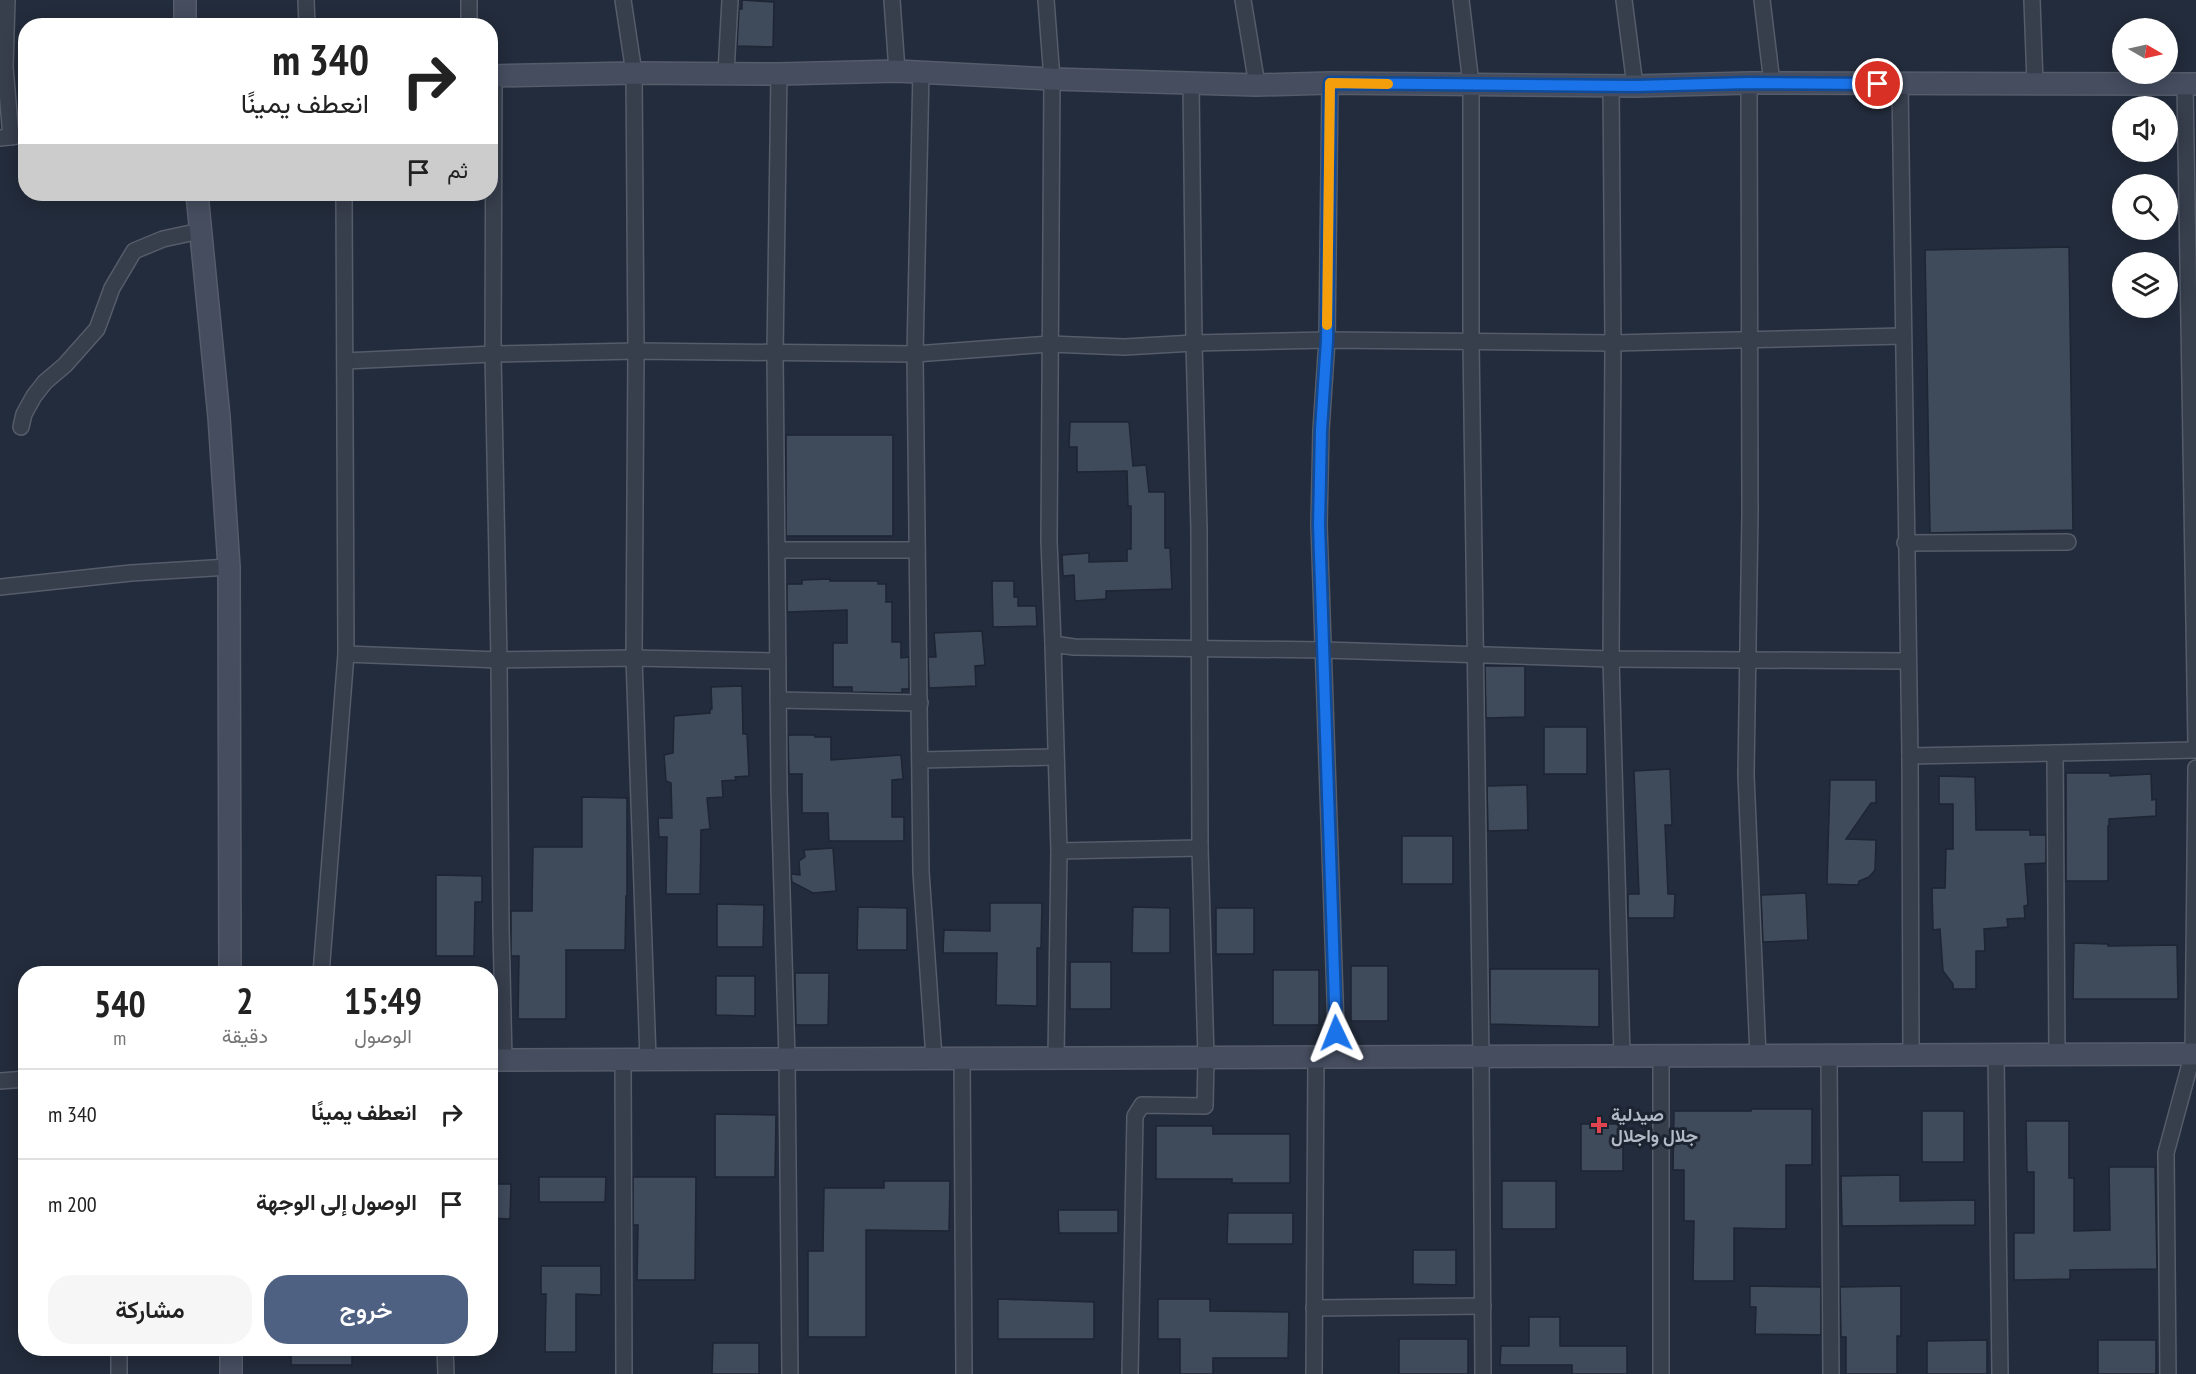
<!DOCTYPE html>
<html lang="ar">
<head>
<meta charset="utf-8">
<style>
  body { margin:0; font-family:"PT Sans Narrow",Vazirmatn,sans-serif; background:#f6f6f6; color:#222; direction:rtl; height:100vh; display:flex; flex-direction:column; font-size:22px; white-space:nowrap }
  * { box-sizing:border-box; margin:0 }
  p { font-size:20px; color:#767676 }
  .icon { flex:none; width:33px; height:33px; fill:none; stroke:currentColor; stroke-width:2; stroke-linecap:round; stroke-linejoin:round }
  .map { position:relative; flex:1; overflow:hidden; direction:ltr }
  .details { position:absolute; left:18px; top:966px; width:480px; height:390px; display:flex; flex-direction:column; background:#fff; border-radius:24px; box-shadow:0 3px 15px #0003; direction:rtl }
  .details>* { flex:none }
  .banner { position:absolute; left:18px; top:18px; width:480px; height:183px; border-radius:24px; box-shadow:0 3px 15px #0003; direction:rtl; background:#fff; color:#222; overflow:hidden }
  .needle { width:39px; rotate:99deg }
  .tools { position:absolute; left:2112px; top:18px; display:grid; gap:12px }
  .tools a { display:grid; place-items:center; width:66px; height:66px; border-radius:50%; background:#fff; box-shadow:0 3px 15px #0003; font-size:30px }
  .pin { position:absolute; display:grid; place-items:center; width:51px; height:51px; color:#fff; margin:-26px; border:3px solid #fff; border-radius:50%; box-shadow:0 2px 6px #0007 }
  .me { position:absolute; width:66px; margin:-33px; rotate:358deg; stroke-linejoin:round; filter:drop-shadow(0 0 4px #0008) }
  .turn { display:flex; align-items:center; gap:21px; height:126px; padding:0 30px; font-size:27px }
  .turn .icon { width:78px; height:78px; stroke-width:2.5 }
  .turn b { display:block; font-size:42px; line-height:51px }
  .then { display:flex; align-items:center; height:57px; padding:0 30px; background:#0003; gap:12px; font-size:22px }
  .eta { display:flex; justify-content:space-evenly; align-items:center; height:102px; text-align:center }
  .eta b { font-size:36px; font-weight:600; line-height:42px }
  .cta { display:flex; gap:12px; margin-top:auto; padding:12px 30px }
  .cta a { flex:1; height:69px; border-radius:24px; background:#4f6182; color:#fff; font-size:24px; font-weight:600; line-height:69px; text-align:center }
  .cta a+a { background:#f6f6f6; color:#222 }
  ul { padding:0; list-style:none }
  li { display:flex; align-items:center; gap:18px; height:90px; padding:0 30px; border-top:2px solid #e0e0e0 }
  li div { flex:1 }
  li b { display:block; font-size:22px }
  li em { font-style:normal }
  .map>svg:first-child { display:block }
</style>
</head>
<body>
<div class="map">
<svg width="2196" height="1374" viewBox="0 0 2196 1374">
  <rect width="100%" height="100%" fill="#232c3c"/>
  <!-- building -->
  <g fill="#3f4a5b" stroke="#1e2533" stroke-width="1.5">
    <path d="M742,0L774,2L773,47L737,46L739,9H742Z"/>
    <path d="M2069,247L2073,530L1930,533L1925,250Z"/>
    <path d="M1070,422H1129L1133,466L1146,465L1149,492H1165V548H1170L1172,589L1106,591V599L1075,601L1074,575L1063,576L1062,555L1089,553V562L1127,561V549H1131V506H1128L1127,471L1077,472V447H1069Z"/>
    <rect x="786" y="435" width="107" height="101"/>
    <path d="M830,579V581H878V584H886V602H892V642H901V658L909,657V689H902V693L852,692V687H833V643H847V610L787,612V584H802V580Z"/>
    <path d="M992,581H1014V597H1018V606H1036L1037,626L993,627Z"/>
    <path d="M982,631L985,665L975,666L976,686L929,688L928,657H936L934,633Z"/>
    <path d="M1485,666H1525V717L1486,718Z"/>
    <path d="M742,686L743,734H747L749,776L735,777L736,780L722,781L723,797L707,798L710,829L701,830L700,894H666L667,837H659L658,818H672L671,783L666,781L664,755L673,753L674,716L710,713V709H712L711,687Z"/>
    <rect x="1544" y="727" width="43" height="47"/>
    <path d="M788,735H815V737H831V760L901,755L903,779L892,780V817H904V841H829L828,813H802V774H789Z"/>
    <path d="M1670,769L1672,825H1665L1668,894H1675L1674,918H1628V894H1639L1634,771Z"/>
    <path d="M2066,773H2110V776L2151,774L2152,800L2156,799V816L2109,819V826H2108V881H2066Z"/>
    <path d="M1939,776L1975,777L1976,830H2030V835H2046V863L2025,864L2028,905L2024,906L2025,918L2007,919L2008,927L1984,929L1985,951H1976V989H1953V984L1943,971L1940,929L1933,930L1932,888H1945L1946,849H1953V804H1939Z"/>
    <path d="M1830,780H1876V803H1871L1846,839L1876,840L1875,870L1869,877L1859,881L1858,885L1827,884Z"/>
    <path d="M1527,785L1528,830L1488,831L1487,786Z"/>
    <path d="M582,797L627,798V896H626L625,950H566V1019H518L519,956H511V911H532L533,847H582Z"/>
    <rect x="1402" y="836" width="51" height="48"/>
    <path d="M833,848L836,891L813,893L792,882L791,874L800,875L799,861L805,857L804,850Z"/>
    <path d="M436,875L482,876V902H475L474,956H436Z"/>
    <path d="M1806,893L1808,940L1763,942L1761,895Z"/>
    <path d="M990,903H1042L1041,948H1037V1006L996,1005L997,953H943L944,930L990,931Z"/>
    <path d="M717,904L764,905L763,947H717Z"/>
    <path d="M858,907L907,908V950H857Z"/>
    <path d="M1133,907L1170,908V953H1132Z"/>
    <rect x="1216" y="908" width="38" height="46"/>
    <path d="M2074,943L2108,944V946L2177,945L2178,999H2073Z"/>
    <rect x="1070" y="962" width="41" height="47"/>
    <rect x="1351" y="966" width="37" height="55"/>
    <path d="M1490,969H1599V1027L1490,1024Z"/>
    <rect x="1273" y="970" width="46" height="55"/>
    <path d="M795,973H829L828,1025H796Z"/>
    <path d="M716,976H755V1016L716,1015Z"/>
    <path d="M1751,1109H1812V1165H1786V1229L1734,1228V1281H1693L1694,1221H1684V1170H1673L1674,1111H1751Z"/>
    <rect x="1922" y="1111" width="42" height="51"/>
    <path d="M715,1114L776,1115L775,1177H715Z"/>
    <path d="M2026,1121H2069V1178H2074V1231L2110,1230L2109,1167H2155L2157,1269L2070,1270V1279L2014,1280V1233H2034V1172H2027Z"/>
    <rect x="1581" y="1124" width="42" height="47"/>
    <path d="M1156,1126H1213V1134H1290V1183H1232V1179H1156Z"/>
    <path d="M1900,1175V1201L1975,1200V1225L1842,1226L1841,1176Z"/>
    <path d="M539,1177H606L605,1202H539Z"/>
    <path d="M633,1177H696L695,1280H637L638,1225H633Z"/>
    <path d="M884,1181H950L949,1231L866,1230V1337H808V1251H823L824,1188H884Z"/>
    <rect x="1502" y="1181" width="54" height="48"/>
    <path d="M490,1184H511L510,1219L490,1218Z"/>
    <path d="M1058,1210H1118V1233H1059Z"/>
    <path d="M1228,1213H1293V1244H1227Z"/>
    <path d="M1413,1250H1456V1285L1413,1284Z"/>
    <path d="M541,1266H601V1295L576,1294V1352H545L546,1294H541Z"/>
    <path d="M1750,1286L1821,1287V1335L1755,1334L1756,1307H1750Z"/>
    <path d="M1901,1286V1336H1897V1374H1846V1337H1841L1840,1287Z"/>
    <path d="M998,1299L1094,1302V1339H998Z"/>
    <path d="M1158,1299H1210V1311L1289,1312L1288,1358H1213V1374H1180V1339H1158Z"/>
    <path d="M1529,1317H1560V1346H1627V1374H1572V1365H1500L1501,1346H1529Z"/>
    <rect x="1399" y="1339" width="69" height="35"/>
    <path d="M1987,1340V1374H1927V1341Z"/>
    <rect x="2098" y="1340" width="58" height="34"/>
    <path d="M713,1343H759V1374H712Z"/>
    <rect x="291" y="1348" width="61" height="17"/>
  </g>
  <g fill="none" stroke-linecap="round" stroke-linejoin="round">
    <!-- street casing -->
    <g stroke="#555c6a" stroke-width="18">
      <g id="street">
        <path d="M7,0L5,67L11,137"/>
        <path d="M306,0L307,26"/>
        <path d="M469,0V26"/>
        <path d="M623,0L634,73L636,351L634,658L648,1059"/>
        <path d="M892,0L897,71"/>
        <path d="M1046,0L1052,79L1049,541L1053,644"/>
        <path d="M1243,0L1257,85"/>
        <path d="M1461,0L1471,84V343L1481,1057L1483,1374"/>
        <path d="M1624,0L1635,86"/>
        <path d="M1762,0L1772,83"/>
        <path d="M2032,0L2035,83"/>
        <path d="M921,71L915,354L918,619L921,872L934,1058"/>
        <path d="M726,73L730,0"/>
        <path d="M779,74L775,353L779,789L787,1059L790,1374"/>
        <path d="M494,76L493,354L499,660L501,928L504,1060"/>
        <path d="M1330,83L1327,340L1321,430L1319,525L1337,1057"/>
        <path d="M1749,83L1750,514L1746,775L1758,1056"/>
        <path d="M1611,85L1613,343L1611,659L1622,1056"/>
        <path d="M1900,85L1910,756L1911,1055"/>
        <path d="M2185,85L2196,743"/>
        <path d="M0,138L26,135"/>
        <path d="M345,361L493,354L636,351L915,354L1050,344L1124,347L1194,343L1327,340L1613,343L1903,336"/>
        <path d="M21,427L24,414L34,396L45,382L65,365L97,329L112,288L134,251L163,239L200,231"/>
        <path d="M1905,543L2068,542"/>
        <path d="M777,550H917"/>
        <path d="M0,587L131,573L229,567"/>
        <path d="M346,654L499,660L634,658L778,661"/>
        <path d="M778,700L920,703"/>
        <path d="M2055,753L2057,1055"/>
        <path d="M1910,756L2196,750"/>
        <path d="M921,760L1055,757"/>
        <path d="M1059,851L1200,848"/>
        <path d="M321,974L346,654L344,194"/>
        <path d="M1996,1055L2000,1374"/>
        <path d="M1661,1056V1374"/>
        <path d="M1829,1056L1831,1374"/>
        <path d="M962,1058L964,1374"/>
        <path d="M1056,1058L1059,851L1053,644L1074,647L1324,650L1611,659L1908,661"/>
        <path d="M623,1059L624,1374"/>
        <path d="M0,1081L26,1079"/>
        <path d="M1314,1308L1483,1306"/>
        <path d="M119,1348V1374"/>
        <path d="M445,1348L446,1374"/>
        <path d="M1130,1374L1135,1116L1142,1105L1205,1106L1206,1057L1200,848L1199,529L1194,343L1191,84"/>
        <path d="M1314,1374L1316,1057"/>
        <path d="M2168,1374L2166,1153L2193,1053L2196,768"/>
      </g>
    </g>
    <!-- secondary casing -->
    <g stroke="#555c6a" stroke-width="24">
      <g id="secondary">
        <path d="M185,0V26"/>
        <path d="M490,76L634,73L779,74L897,71L1052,79L1257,85L1330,83L1635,86L1749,83L2196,84"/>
        <path d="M197,194L219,417L229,567L230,974"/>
        <path d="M490,1060L2196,1054"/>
        <path d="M231,1348V1374"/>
      </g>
    </g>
    <!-- street -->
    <use href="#street" stroke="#373e4c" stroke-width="15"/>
    <!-- secondary -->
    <use href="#secondary" stroke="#454d5f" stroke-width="21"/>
  </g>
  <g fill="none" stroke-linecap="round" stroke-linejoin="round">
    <!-- route casing -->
    <g stroke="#114b97" stroke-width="15">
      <path id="route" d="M1336,1033L1319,525L1321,430L1327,340L1330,83L1635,86L1749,83L1878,84"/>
    </g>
    <!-- route -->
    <use href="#route" stroke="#1a73e8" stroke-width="10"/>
    <!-- slow -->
    <path stroke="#f59e0b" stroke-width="10" d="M1327,325L1330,83L1388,84"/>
  </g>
  <!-- markers -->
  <path fill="#e0444e" stroke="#1c2331" stroke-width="2" d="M1596 1116h6v6h6v6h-6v6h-6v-6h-6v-6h6z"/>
  <g text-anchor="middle" stroke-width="6" stroke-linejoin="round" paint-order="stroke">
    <!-- poi labels -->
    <g font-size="18" font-weight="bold" fill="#b2b9c7" stroke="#1c2331" text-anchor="start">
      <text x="1611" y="1121">صيدلية<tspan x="1611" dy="21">جلال واجلال</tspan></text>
    </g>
  </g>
</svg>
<div class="tools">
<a><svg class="needle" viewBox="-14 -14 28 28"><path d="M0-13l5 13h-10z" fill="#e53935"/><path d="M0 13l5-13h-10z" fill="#767676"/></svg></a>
<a><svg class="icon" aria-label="sound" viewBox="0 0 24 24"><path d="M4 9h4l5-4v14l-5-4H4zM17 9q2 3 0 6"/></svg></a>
<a><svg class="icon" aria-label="search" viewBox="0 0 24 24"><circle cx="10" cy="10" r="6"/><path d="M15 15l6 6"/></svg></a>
<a><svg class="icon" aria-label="layers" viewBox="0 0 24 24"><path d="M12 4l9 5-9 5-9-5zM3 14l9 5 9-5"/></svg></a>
</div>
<div class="pin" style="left:1878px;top:84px;background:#d93025"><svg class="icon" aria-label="arrive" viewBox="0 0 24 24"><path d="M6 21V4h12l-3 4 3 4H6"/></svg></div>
<svg class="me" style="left:1336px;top:1033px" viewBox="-20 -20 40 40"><path d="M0-17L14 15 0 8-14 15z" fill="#1a73e8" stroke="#fff" stroke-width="4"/></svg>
<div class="banner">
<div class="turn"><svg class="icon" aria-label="right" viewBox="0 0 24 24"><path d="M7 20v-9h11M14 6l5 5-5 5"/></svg><div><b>340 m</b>انعطف يمينًا</div></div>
<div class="then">ثم<svg class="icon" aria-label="arrive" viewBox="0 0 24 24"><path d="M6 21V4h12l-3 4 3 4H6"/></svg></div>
</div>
<section class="details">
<div class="eta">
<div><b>15:49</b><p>الوصول</p></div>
<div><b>2</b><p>دقيقة</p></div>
<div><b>540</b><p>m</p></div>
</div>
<ul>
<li><svg class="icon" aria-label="right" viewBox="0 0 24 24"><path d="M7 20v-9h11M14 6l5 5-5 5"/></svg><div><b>انعطف يمينًا</b></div><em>340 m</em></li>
<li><svg class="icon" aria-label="arrive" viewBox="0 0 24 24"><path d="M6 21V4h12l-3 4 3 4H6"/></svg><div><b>الوصول إلى الوجهة</b></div><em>200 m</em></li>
</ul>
<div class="cta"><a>خروج</a><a>مشاركة</a></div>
</section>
</div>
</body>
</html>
